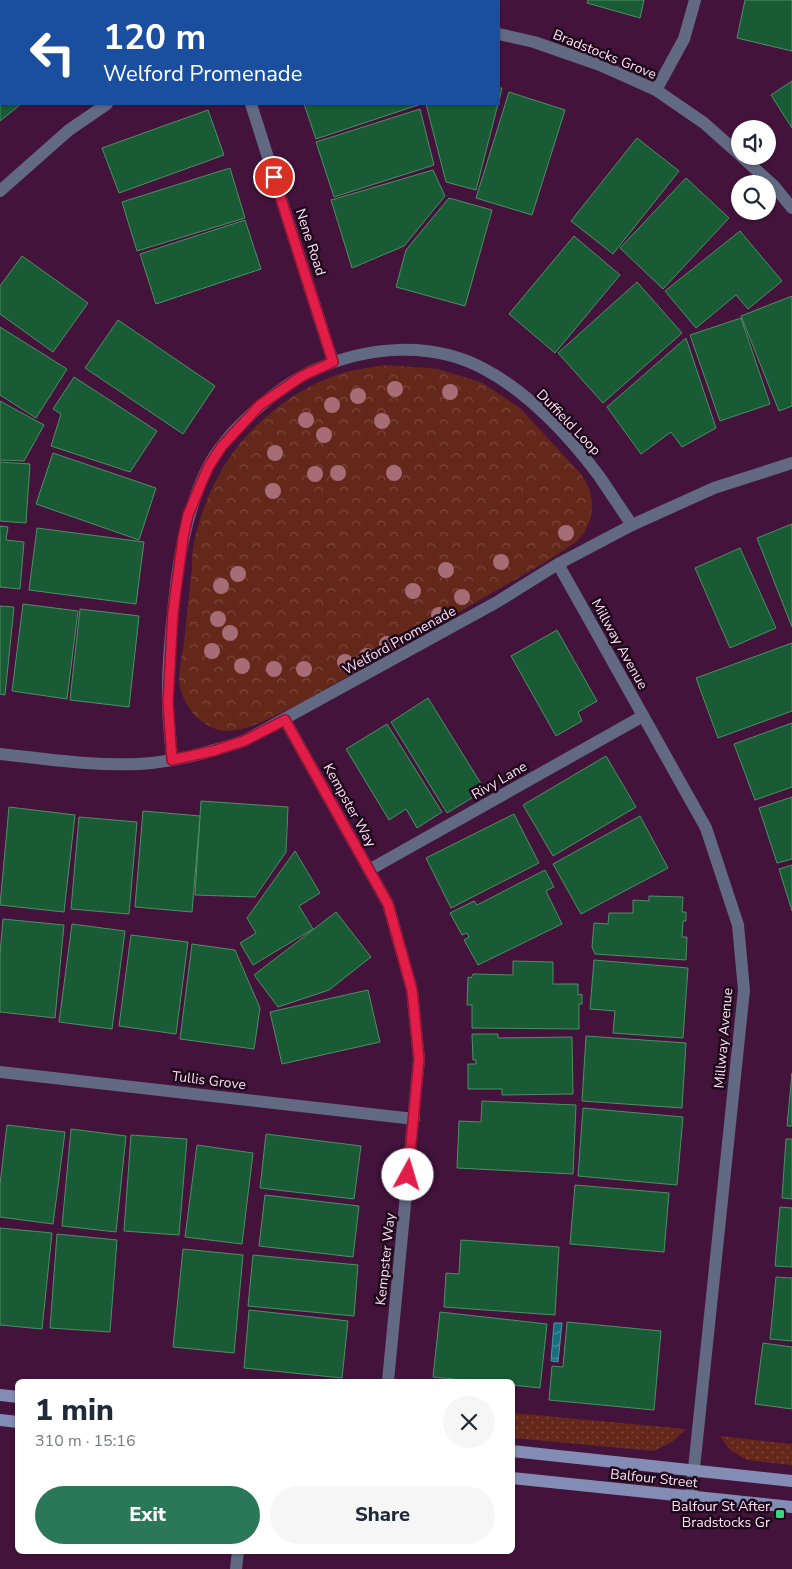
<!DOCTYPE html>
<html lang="en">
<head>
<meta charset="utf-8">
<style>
  body { margin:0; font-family:"Nunito Sans",sans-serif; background:#f6f6f7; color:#1f2937; height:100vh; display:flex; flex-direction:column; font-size:19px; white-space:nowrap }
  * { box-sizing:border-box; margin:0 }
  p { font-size:16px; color:#747a83 }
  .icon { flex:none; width:28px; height:28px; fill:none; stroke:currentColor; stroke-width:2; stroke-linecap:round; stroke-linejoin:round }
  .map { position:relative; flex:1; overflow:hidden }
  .details { position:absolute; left:15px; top:1379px; width:500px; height:175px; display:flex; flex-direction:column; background:#fff; border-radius:8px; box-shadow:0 1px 4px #0004 }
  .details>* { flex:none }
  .banner { position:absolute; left:0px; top:0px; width:500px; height:105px; box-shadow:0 1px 4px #0004; background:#1a4fa0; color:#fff; overflow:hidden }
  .controls { position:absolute; left:731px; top:120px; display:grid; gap:10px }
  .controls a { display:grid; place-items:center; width:45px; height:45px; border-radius:50%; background:#fff; box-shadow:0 1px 4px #0004; font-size:25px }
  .pin { position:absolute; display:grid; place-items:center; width:42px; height:42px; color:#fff; margin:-21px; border:2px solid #fff; border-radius:50%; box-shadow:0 1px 5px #0007 }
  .me { position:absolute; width:55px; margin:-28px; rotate:6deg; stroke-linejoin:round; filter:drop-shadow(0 0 4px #0008) }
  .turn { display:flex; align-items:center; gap:18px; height:105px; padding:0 20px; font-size:22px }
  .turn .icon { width:65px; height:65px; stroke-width:2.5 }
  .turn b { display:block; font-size:35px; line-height:42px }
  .round { display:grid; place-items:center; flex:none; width:52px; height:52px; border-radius:26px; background:#f6f6f7 }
  .overview { display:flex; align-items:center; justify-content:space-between; height:85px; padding:0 20px }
  h1 { font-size:30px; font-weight:800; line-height:38px }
  .button { display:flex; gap:10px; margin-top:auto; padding:10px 20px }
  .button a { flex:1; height:58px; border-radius:30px; background:#2a7858; color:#fff; font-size:20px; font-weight:800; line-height:58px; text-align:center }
  .button a+a { background:#f6f6f7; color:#1f2937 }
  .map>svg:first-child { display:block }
</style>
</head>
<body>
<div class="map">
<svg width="792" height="1569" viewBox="0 0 792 1569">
  <defs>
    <pattern id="grass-dots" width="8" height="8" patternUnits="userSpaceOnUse" patternTransform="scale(1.25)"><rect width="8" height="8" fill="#64281a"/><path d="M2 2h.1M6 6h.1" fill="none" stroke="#7b473c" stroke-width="1.8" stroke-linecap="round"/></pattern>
    <pattern id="park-crowns" width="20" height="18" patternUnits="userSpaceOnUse" patternTransform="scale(1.25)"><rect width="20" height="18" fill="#64281a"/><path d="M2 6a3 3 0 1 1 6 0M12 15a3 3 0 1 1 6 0" fill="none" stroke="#7b473c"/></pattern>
    <pattern id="water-waves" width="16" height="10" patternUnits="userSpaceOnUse" patternTransform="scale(1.25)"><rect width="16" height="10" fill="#147081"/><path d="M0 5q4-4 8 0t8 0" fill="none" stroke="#438b9a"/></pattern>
  </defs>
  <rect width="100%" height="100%" fill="#43133c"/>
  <!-- grass -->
  <g fill="url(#grass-dots)">
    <path d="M512,1413H513L686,1429L673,1441L654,1451L513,1438Z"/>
    <path d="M720,1436L792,1444V1465L747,1460L730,1450Z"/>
  </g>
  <!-- park -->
  <path fill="url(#park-crowns)" d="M388,365L438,369L483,383L520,408L581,474L589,488L592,502L591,518L584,533L576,542L544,563L303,702C281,712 243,736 219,730C198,724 185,707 180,687C177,673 184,649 185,634C187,613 189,592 192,570C192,563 192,555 193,548C200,510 217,471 241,442C267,412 302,386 340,374C355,369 372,367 388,365Z"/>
  <!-- water -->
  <path fill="url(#water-waves)" stroke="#5a91a4" d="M554,1323H562L558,1362L551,1361Z"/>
  <!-- building -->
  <g fill="#185b35" stroke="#4f8f65">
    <path d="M0,0H43L44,1H1V42Z"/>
    <path d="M67,0H130L131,1H67Z"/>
    <rect x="136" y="0" width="67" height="1"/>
    <path d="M588,0H644L640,18L587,3Z"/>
    <path d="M745,0H792V51L737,38Z"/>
    <path d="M0,49L1,104H21L0,121Z"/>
    <path d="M792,81V128L771,95Z"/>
    <path d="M499,88H502L499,102Z"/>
    <path d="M509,92L565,110L532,215L476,198Z"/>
    <path d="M304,104H421L316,139Z"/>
    <path d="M426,104H498L476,190L446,182Z"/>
    <path d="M420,109L434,165L334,197L316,142Z"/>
    <path d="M208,110L224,155L119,193L102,148Z"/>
    <path d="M637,138L679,171L613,254L571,221Z"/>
    <path d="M230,168L245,218L137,251L122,202Z"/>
    <path d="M433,170L445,196L404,246L352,268L331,200Z"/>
    <path d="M686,178L729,218L663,289L620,248Z"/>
    <path d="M449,198L492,210L465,306L396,287L406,250Z"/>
    <path d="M245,220L261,269L156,304L140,254Z"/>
    <path d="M740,231L782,281L748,309L736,295L696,328L665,291Z"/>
    <path d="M574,236L620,275L555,353L509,314Z"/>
    <path d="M22,256L88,303L53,352L0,314V286Z"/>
    <path d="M637,282L682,333L603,403L558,353Z"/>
    <path d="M792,296V406L779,411L741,316Z"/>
    <path d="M741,318L770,404L720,421L690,335Z"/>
    <path d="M118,320L215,386L183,434L85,368Z"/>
    <path d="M0,327L67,369L36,418L0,395Z"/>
    <path d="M686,338L716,428L682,447L671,432L641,454L607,407Z"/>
    <path d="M74,377L157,431L130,472L51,446L61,414L53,409Z"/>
    <path d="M0,401L44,425L24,461L0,460Z"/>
    <path d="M53,453L156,488L139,540L36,504Z"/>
    <path d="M0,462L30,464L26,523L0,521Z"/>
    <path d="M792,524V627L757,538Z"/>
    <path d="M0,526L8,527L6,540L24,542L20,589L0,587Z"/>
    <path d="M37,528L144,542L136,604L29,590Z"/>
    <path d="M740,548L776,628L730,648L695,568Z"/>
    <path d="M23,604L78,611L67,699L12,691Z"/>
    <path d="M0,606L14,607L5,695L0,694Z"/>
    <path d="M80,609L139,616L129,707L70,700Z"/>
    <path d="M557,630L597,701L578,712L582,721L556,736L511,656Z"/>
    <path d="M792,643V711L718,738L696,678Z"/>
    <path d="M428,698L485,790L447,813L391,722Z"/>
    <path d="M792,723V787L755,800L734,744Z"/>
    <path d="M387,724L442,812L417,828L406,809L389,820L346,749Z"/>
    <path d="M606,756L636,807L553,856L523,805Z"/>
    <path d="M792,797V859L777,863L759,808Z"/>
    <path d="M201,801L288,807L286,852L255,897L195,895Z"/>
    <path d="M9,807L75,815L64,912L0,905Z"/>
    <path d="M143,811L200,816L192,912L135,907Z"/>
    <path d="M514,814L539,863L451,908L426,858Z"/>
    <path d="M640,816L668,868L581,914L553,864Z"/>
    <path d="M79,817L137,822L129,914L71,909Z"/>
    <path d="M295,851L320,893L299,906L313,929L253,965L240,943L256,933L247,918Z"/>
    <path d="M792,865V911L779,869Z"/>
    <path d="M545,870L554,887L546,891L562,924L478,965L464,940L469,937L467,933L462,935L450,913L474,901L477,905Z"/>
    <path d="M649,896L683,897L682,912H686V921H683L682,937H687L686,960L595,954L592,947L594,923L608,924L609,913H633V900L649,901Z"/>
    <path d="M336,912L371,957L329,990L278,1007L254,975Z"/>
    <path d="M3,919L64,925L55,1018L0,1012V954Z"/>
    <path d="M72,924L125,931L112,1029L59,1022Z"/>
    <path d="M131,935L188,942L176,1034L119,1026Z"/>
    <path d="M192,944L235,950L260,1008L254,1049L180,1039Z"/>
    <path d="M594,960L688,968L683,1038L613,1033L615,1011L590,1009Z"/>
    <path d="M513,961L553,962V984H578V995L582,994V1004H579V1029L472,1028V1005H467L468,977L471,978L473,974L513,975Z"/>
    <path d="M368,990L380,1042L282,1064L270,1012Z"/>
    <path d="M472,1034H498V1038L572,1037L573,1094L502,1095V1089H468V1064H476V1060H473Z"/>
    <path d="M586,1036L686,1043L682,1108L582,1101Z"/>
    <path d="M792,1073V1126H787Z"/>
    <path d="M482,1101L576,1105L573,1174L457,1168L459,1121L481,1122Z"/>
    <path d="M583,1108L683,1117L677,1185L578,1176Z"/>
    <path d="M7,1125L65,1132L53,1224L0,1217V1184Z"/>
    <path d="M71,1129L126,1136L116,1232L62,1226Z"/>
    <path d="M266,1134L361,1146L354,1199L260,1188Z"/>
    <path d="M131,1135L187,1139L179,1235L124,1231Z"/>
    <path d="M786,1139H792V1199L782,1198Z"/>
    <path d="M197,1145L253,1153L242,1244L185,1237Z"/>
    <path d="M575,1185L669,1193L664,1252L570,1244Z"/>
    <path d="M265,1195L359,1206L353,1257L259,1246Z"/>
    <path d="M780,1207L792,1208V1267L775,1266Z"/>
    <path d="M0,1228L52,1233L42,1329L0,1325Z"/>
    <path d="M57,1234L117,1240L110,1332L50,1328Z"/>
    <path d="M461,1240L559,1247L555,1315L444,1307L446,1273L459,1274Z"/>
    <path d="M183,1249L243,1255L234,1353L173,1347Z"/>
    <path d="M253,1255L358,1265L354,1316L248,1306Z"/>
    <path d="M776,1277L792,1278V1341L770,1339Z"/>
    <path d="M249,1310L348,1321L342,1378L244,1368Z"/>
    <path d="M440,1312L547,1324L540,1388L512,1385V1381H473L433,1377Z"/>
    <path d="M567,1322L661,1331L654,1410L549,1400L552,1366L563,1367Z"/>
    <path d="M763,1343L792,1347V1409L755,1404Z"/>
  </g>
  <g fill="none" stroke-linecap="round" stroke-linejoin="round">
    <!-- street -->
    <g stroke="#626983" stroke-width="12">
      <path d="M499,34L534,42L600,65L656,90L704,123L740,155"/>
      <path d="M656,90L684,39L695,0"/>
      <path d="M251,104L333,362"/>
      <path d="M741,156L774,186L792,208"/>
      <path d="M0,191L69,130L107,104"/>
      <path d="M558,564L706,828L738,925L744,990L691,1497"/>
      <path d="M285,720L388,904L412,990L419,1059L388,1381"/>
      <path d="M0,754C46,759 92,766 139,764C175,762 210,752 244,741L497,602L558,564L632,525L714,488L792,463"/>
      <path d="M172,760C171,741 168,721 168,701C167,672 170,642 173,613C178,562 185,513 208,467C226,432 276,388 312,371C366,346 432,340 486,370C529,393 570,437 599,476C610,492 621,509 632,525"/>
      <path d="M369,870L643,716"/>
      <path d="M0,1072L414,1119"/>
      <path d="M236,1569L238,1551"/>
    </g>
    <!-- secondary -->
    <g stroke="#828cb5" stroke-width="12">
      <path d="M0,1395L18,1397"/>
      <path d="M0,1420L18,1422"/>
      <path d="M512,1451L792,1481"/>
      <path d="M512,1478L792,1507"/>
    </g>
  </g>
  <!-- trees -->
  <g fill="#a76d77">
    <circle cx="395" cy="389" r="8"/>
    <circle cx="450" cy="392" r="8"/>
    <circle cx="358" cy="396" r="8"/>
    <circle cx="332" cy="405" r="8"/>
    <circle cx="306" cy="420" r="8"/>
    <circle cx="382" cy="421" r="8"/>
    <circle cx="324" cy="435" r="8"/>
    <circle cx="275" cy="453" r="8"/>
    <circle cx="338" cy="473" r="8"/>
    <circle cx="394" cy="473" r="8"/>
    <circle cx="315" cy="474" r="8"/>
    <circle cx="273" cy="491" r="8"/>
    <circle cx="566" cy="533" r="8"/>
    <circle cx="501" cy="562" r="8"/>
    <circle cx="446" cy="570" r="8"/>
    <circle cx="238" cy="574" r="8"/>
    <circle cx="221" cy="586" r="8"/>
    <circle cx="413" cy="591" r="8"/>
    <circle cx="462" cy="597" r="8"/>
    <circle cx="439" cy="615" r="8"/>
    <circle cx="218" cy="619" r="8"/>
    <circle cx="230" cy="633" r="8"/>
    <circle cx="387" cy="644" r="8"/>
    <circle cx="212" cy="651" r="8"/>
    <circle cx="367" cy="656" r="8"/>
    <circle cx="345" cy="662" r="8"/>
    <circle cx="242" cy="666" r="8"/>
    <circle cx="274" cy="669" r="8"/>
    <circle cx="304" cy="669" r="8"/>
  </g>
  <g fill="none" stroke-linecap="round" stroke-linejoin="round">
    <!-- route casing -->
    <g stroke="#92132f" stroke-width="12">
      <path id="route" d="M274,177L333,362L302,376L260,405L222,446L209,466L200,486L188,515L183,538L173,612L168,702L172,760L213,751L244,741L285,720L388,904L412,990L419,1059L408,1175"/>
    </g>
    <!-- route -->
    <use href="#route" stroke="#e11d48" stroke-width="9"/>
  </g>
  <!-- markers -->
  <rect fill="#37d880" stroke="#1e091a" stroke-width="2" x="775" y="1509" width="10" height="10" rx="2.5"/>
  <g text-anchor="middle" stroke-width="5" stroke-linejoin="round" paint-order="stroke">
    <!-- street labels -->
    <g font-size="14" fill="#fedff7" stroke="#1e091a">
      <text transform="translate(605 54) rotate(22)" y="5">Bradstocks Grove</text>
      <text transform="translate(311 242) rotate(72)" y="5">Nene Road</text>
      <text transform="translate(569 422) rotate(46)" y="5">Duffield Loop</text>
      <text transform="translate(399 640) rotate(-29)" y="5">Welford Promenade</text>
      <text transform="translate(620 644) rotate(61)" y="5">Millway Avenue</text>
      <text transform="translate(499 780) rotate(-30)" y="5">Rivy Lane</text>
      <text transform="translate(350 805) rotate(61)" y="5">Kempster Way</text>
      <text transform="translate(723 1038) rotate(-85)" y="5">Millway Avenue</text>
      <text transform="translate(209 1080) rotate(7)" y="5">Tullis Grove</text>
      <text transform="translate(385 1259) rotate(-84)" y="5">Kempster Way</text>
      <text transform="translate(654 1478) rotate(6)" y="5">Balfour Street</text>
    </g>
    <!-- poi labels -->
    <g font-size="14" fill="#fedff7" stroke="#1e091a" text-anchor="end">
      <text x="770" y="1511">Balfour St After<tspan x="770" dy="16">Bradstocks Gr</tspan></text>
    </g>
  </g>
</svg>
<div class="controls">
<a><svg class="icon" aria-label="sound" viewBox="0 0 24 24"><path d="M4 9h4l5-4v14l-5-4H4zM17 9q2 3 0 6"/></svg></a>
<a><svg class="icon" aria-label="search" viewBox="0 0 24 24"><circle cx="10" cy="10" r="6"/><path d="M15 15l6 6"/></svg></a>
</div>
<div class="pin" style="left:274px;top:177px;background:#d93025"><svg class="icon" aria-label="arrive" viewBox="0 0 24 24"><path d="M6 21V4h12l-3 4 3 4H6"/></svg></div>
<svg class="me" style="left:408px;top:1175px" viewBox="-20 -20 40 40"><circle r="19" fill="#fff"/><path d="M0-13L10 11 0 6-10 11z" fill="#e11d48"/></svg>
<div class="banner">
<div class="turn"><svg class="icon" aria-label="left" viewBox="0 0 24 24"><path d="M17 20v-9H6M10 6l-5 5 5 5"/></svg><div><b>120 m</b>Welford Promenade</div></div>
</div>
<section class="details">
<div class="overview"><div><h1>1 min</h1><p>310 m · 15:16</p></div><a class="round"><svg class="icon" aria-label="close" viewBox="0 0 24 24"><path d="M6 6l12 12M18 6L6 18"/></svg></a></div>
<div class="button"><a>Exit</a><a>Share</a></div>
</section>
</div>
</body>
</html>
